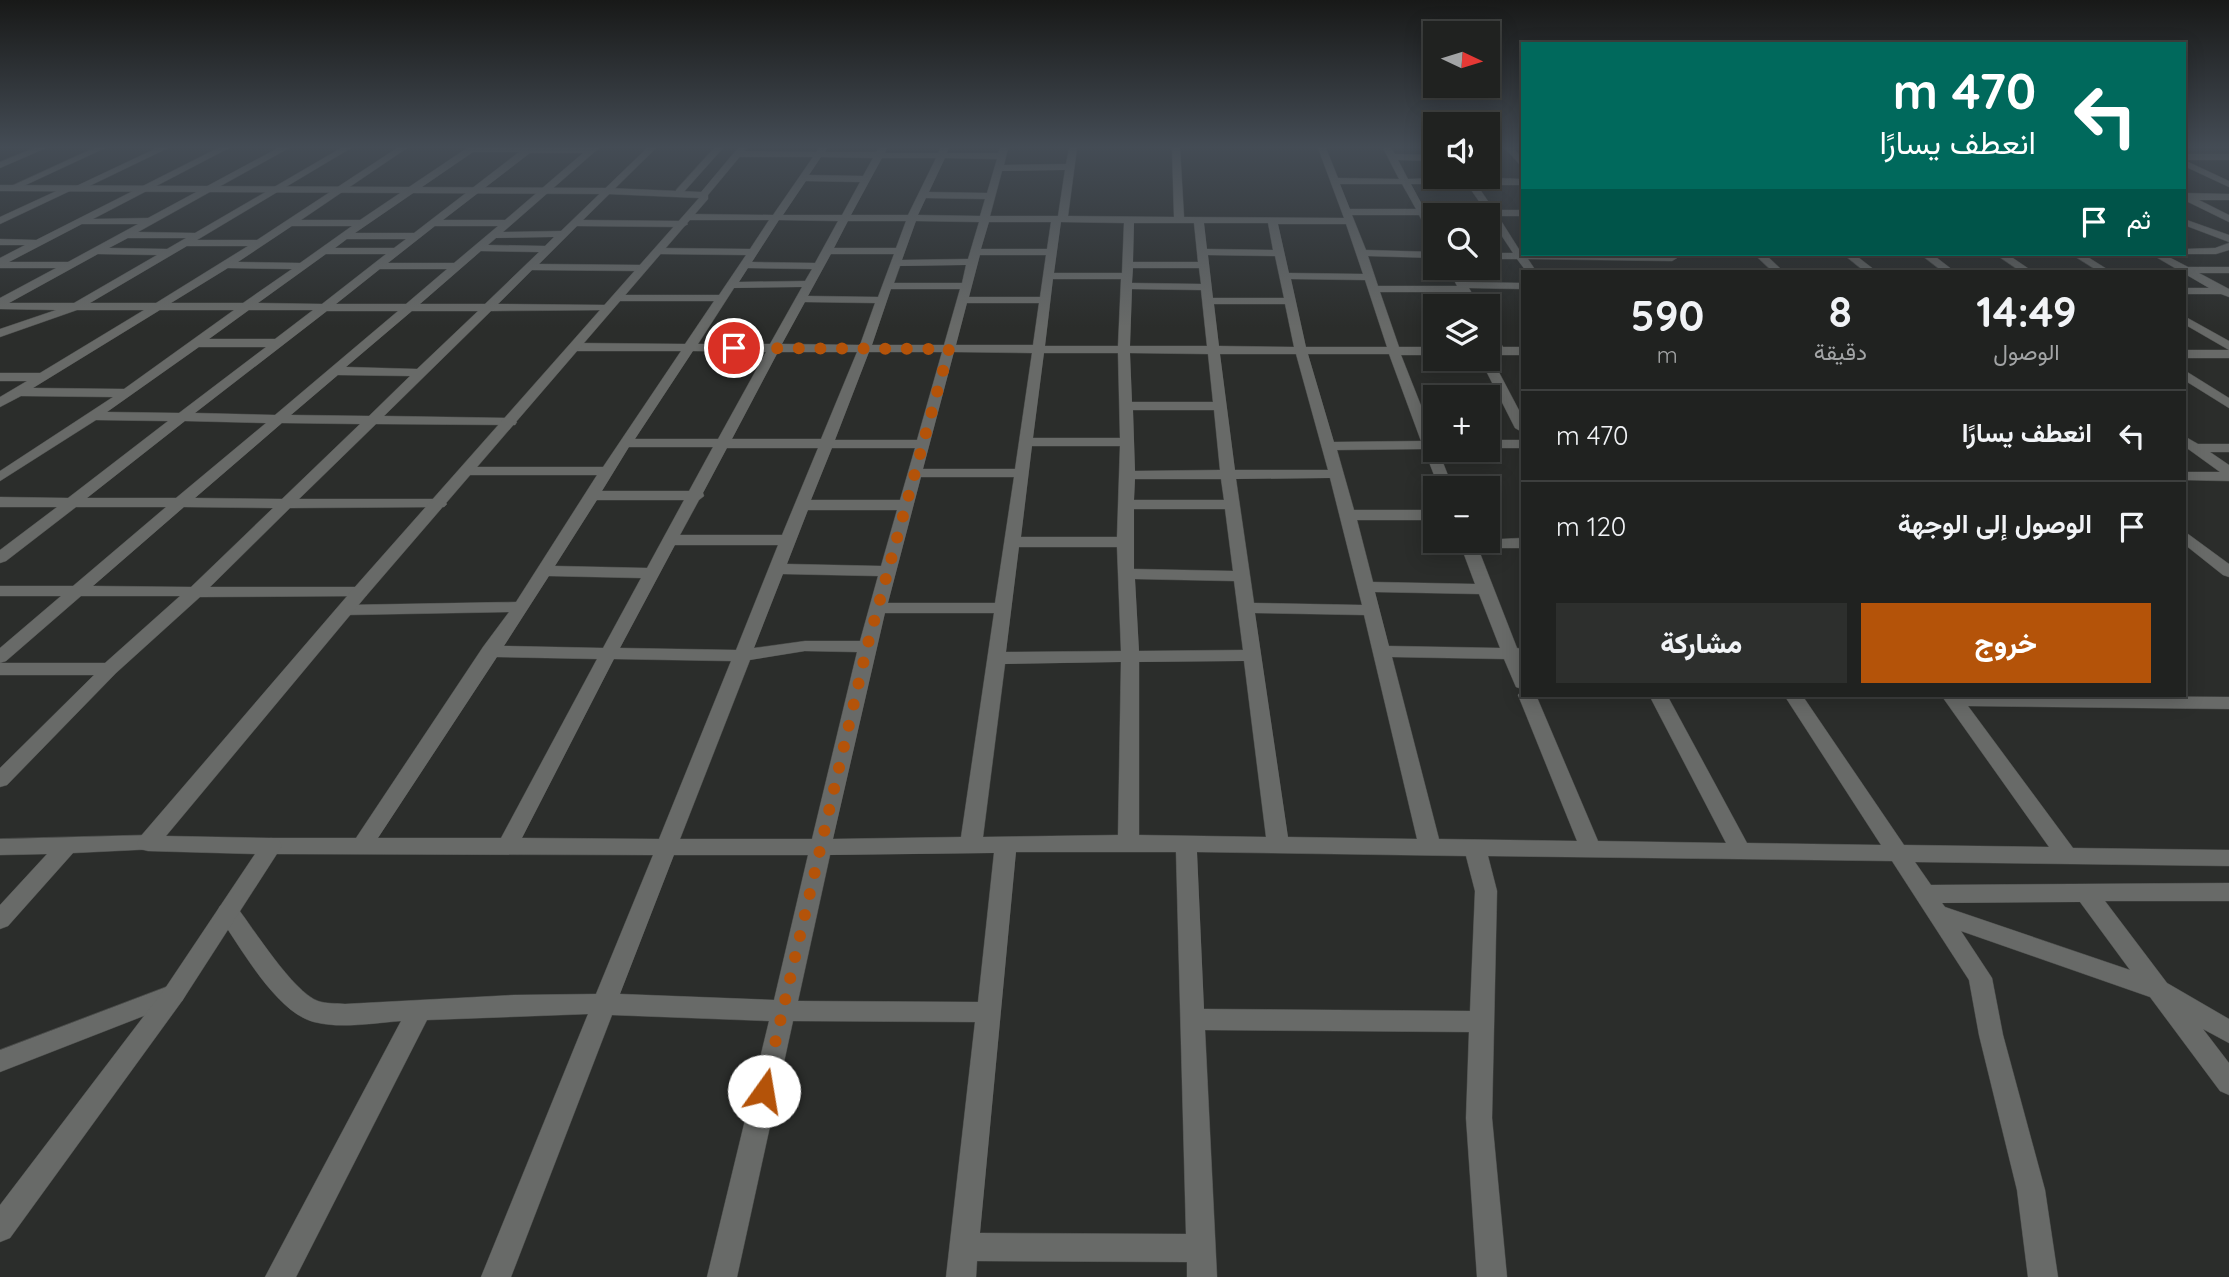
<!DOCTYPE html>
<html lang="ar">
<head>
<meta charset="utf-8">
<style>
  body { margin:0; font-family:Quicksand,Vazirmatn,sans-serif; background:#2d2f2d; color:#f1f3f6; direction:rtl; height:100vh; display:flex; flex-direction:column; font-size:26px; white-space:nowrap }
  * { box-sizing:border-box; margin:0 }
  p { font-size:23px; color:#a2a4a5 }
  .icon { flex:none; width:38px; height:38px; fill:none; stroke:currentColor; stroke-width:2; stroke-linecap:round; stroke-linejoin:round }
  .map { position:relative; flex:1; overflow:hidden; direction:ltr }
  .details { position:absolute; left:1521px; top:270px; width:665px; height:427px; display:flex; flex-direction:column; background:#202220; border-radius:0px; box-shadow:0 4px 18px #0003,0 0 0 2px #3d3f3e; direction:rtl }
  .details>* { flex:none }
  .guide { position:absolute; left:1521px; top:42px; width:665px; height:214px; border-radius:0px; box-shadow:0 4px 18px #0003,0 0 0 2px #3d3f3e; direction:rtl; background:#00695c; color:#fff; overflow:hidden }
  .needle { width:46px; rotate:94deg }
  .fabs { position:absolute; left:1423px; top:21px; display:grid; gap:14px }
  .fabs a { display:grid; place-items:center; width:77px; height:77px; border-radius:0px; background:#202220; box-shadow:0 4px 18px #0003,0 0 0 2px #3d3f3e; font-size:35px }
  .pin { position:absolute; display:grid; place-items:center; width:60px; height:60px; color:#fff; margin:-30px; border:4px solid #fff; border-radius:50%; box-shadow:0 2px 7px #0007 }
  .me { position:absolute; width:77px; margin:-38px; rotate:13deg; stroke-linejoin:round; filter:drop-shadow(0 0 5px #0008) }
  .turn { display:flex; align-items:center; gap:24px; height:147px; padding:0 35px; font-size:32px }
  .turn .icon { width:91px; height:91px; stroke-width:2.5 }
  .turn b { display:block; font-size:49px; line-height:60px }
  .then { display:flex; align-items:center; height:66px; padding:0 35px; background:#0003; gap:14px; font-size:26px }
  .eta { display:flex; justify-content:space-evenly; align-items:center; height:119px; text-align:center }
  .eta b { font-size:42px; font-weight:800; line-height:49px }
  .button { display:flex; gap:14px; margin-top:auto; padding:14px 35px }
  .button a { flex:1; height:80px; border-radius:0px; background:#b45309; color:#fff; font-size:28px; font-weight:800; line-height:80px; text-align:center }
  .button a+a { background:#2d2f2d; color:#f1f3f6 }
  ul { padding:0; list-style:none }
  li { display:flex; align-items:center; gap:21px; height:91px; padding:0 35px; border-top:2px solid #3d3f3e }
  li div { flex:1 }
  li b { display:block; font-size:26px }
  li em { font-style:normal }
  .map>svg:first-child { display:block }
</style>
</head>
<body>
<div class="map">
<svg width="2229" height="1277" viewBox="0 0 2229 1277">
  <rect width="100%" height="100%" fill="#2b2d2b"/>
  <g fill="none" stroke-linecap="round" stroke-linejoin="round">
    <!-- minor casing -->
    <g stroke="#484a48" stroke-width="1">
      <g id="minor">
        <path d="M34,148H46L0,168V162Z"/>
        <path d="M94,148H105L15,190L7,188Z"/>
        <path d="M157,148H168L79,191L72,190L0,224V217L65,187L72,188Z"/>
        <path d="M218,148H229L93,219L148,218L278,148H289L138,232L195,233L341,148H351L197,240H257L397,148H407L301,220H360L467,148H599L503,232L561,231L647,148H656L583,220L683,221L688,224L683,227L577,226L539,264L643,265L648,268L643,271L532,270L498,304L608,305L612,306V310L491,311L384,416L510,418L517,422L515,425L376,424L299,499H439L444,501L447,504L444,507L290,508L210,587H360L366,588L368,592L366,596L200,597L116,673L7,785L0,787V768L94,675H0V663H105L180,596H81L6,661L0,663V648L61,596H0V586H73L166,507H76L6,561L0,563V550L57,507H0V497L68,498L168,421L96,420L0,481V471L113,397L21,396L0,407V397L27,381H0V373H40L144,310H77L0,337V329L56,310L0,309V298L56,268H0V258L25,245H0V239L36,240ZM473,152H519L414,233H355ZM530,153H583L505,220H443ZM82,224H138L68,262H9ZM292,226H352L300,263L238,262ZM435,226H498L454,263H388ZM554,237L545,246L488,245L496,238ZM128,238H186L167,249L109,248ZM347,239H406L394,248H335ZM187,246H248L156,303H90ZM481,251L539,252L485,304H420ZM98,254L157,255L74,303H9ZM326,254H386L322,304L258,303ZM228,268L292,269L243,303H171ZM380,269H447L406,304H336ZM160,310H234L124,389L33,388ZM249,310H313L275,339H209ZM327,311H398L275,415L195,413ZM412,311H478L417,369L346,367ZM199,347H266L179,413L107,412ZM338,375L410,376L369,416L291,415ZM185,421L266,423L176,498H87ZM282,423L360,424L282,499L195,498ZM184,507L273,508L191,587L93,586Z"/>
        <path d="M714,148H723L682,194H676V190Z"/>
        <path d="M819,148H827L825,152H876L879,148H887L885,153H938L941,148H949L947,153H998L1000,148H1008L1004,165L1066,164L1069,148H1077L1068,216L1174,217L1172,148H1180L1184,217L1344,218L1318,148H1326L1338,178L1399,179L1383,148H1391L1395,154L1435,155V161L1398,160L1408,179L1471,177L1522,179V185H1477L1494,210H1522V216H1498L1522,254L1676,256L1677,258L1672,261L1528,259L1536,271H1526L1517,259H1488V253H1513L1488,215H1429L1435,227V239L1430,236L1419,215H1352L1366,250L1435,252V258L1368,256L1378,286H1457L1448,268H1458L1466,282L1522,283V289L1469,288L1479,306H1467L1460,292H1380L1399,347H1435V355H1401L1435,441V450H1438L1453,488H1439L1424,449L1337,450L1354,510H1435V520H1357L1373,582L1475,584L1459,541L1522,538V548H1478L1517,648L1522,649V689L1516,687L1504,659L1392,657L1439,839L1577,841L1518,695L1522,690V695H1536L1598,841L1726,843L1649,695H1667L1747,843L1881,845L1784,695H1802L1904,845L2049,847L1941,695L2229,697V709L1968,706L2073,848L2229,850V866L1915,862L1931,885L2229,883V901H2105L2167,983L2229,1019V1043L2203,1029L2229,1063V1095L2220,1091L2150,997L1961,931L1992,978L2003,1035L2045,1190L2058,1277H2028L2017,1190L1979,1035L1969,980L1892,861L1488,856L1497,891L1492,1118L1507,1277H1477L1466,1118L1469,1032L1205,1030L1217,1277H1187V1262L977,1261L976,1277H946L975,1022L793,1021L737,1277H707L769,1021L612,1015L511,1277H481L588,1014L427,1020L296,1277H265L401,1021C373,1023 341,1029 314,1022C276,1012 242,949 220,918L217,912L220,906L228,903L236,906C253,928 293,992 318,1001C326,1004 336,1003 345,1004L514,995L596,994L653,855L271,854L263,852L260,846L263,840L271,838H356L483,647L509,612L345,615L337,610L345,605L516,602L597,475H468L461,471L468,467H603L681,351H577L571,347L577,343L685,344L714,301H617L611,298L617,295H719L746,255L658,254L653,251L658,248L750,249L769,220H690L685,217L690,214L773,215L813,157H738L734,154L738,151L816,152ZM821,157L873,158L863,176L809,175ZM882,158H936L908,215H851ZM945,158L997,159L987,193L929,192ZM1065,170L1058,216H990L1002,171ZM806,181L860,182L842,215H783ZM1340,184H1402L1416,209H1350ZM1411,184H1467L1485,210H1425ZM926,198L985,199L980,216L918,215ZM779,220L838,221L815,263L752,262ZM848,221H906L896,248H834ZM916,221L979,222L968,259L902,260ZM989,222H1051L1047,249H981ZM1061,222L1124,223L1122,273H1054ZM1134,223H1194L1198,262H1133ZM1204,223H1268L1273,250L1207,249ZM1278,224H1346L1363,274L1289,273ZM831,254H894L878,297L808,296ZM980,255H1046L1040,297H969ZM1208,255L1275,256L1284,298H1213ZM966,265L962,283H894L900,266ZM748,268L812,269L805,281L739,282ZM1133,268H1199L1201,284L1132,283ZM1053,279H1121L1118,346H1045ZM1291,279L1365,280L1387,347H1306ZM802,287L770,344H698L734,288ZM891,289H960L944,345H872ZM1132,289L1201,290L1207,346H1130ZM805,302L875,303L860,345L782,344ZM967,303H1039L1033,345H956ZM1214,304H1285L1294,347L1219,346ZM693,351L766,352L718,439H635ZM778,352H857L821,439H732ZM869,352H942L917,440H835ZM954,352L1032,353L1015,469H923ZM1044,353H1118L1120,438H1033ZM1130,353L1208,354L1213,402H1132ZM1220,354H1296L1328,470H1235ZM1308,354H1389L1421,441L1334,442ZM1133,410H1214L1220,470L1135,471ZM1032,446H1120L1117,537H1021ZM629,447H713L689,491H602ZM727,448H818L782,535H680L699,500L704,496L703,493ZM832,448H915L900,500H811ZM921,477H1014L995,603H888ZM1330,478L1362,605L1254,603L1236,479ZM1135,479H1221L1224,500H1134ZM597,500H684L647,568L555,566ZM1134,509H1225L1233,571L1134,569ZM808,510H897L881,566L787,564ZM675,545H778L736,650L620,648ZM1019,547H1117L1121,651L1006,652ZM783,574L878,576L860,641H805L754,648ZM549,576L641,578L603,648L504,646ZM1135,579L1234,581L1243,650L1139,651ZM1375,592L1479,594L1500,648L1389,646ZM885,613H994L961,837L833,839ZM1255,613L1364,615L1417,839L1288,837ZM805,651L857,652L812,839H680L750,660ZM497,657L597,659L501,838H378ZM614,659L731,661L659,839L522,838ZM1244,661L1266,837L1139,835V662ZM1121,662L1118,835L983,837L1005,664ZM1016,852H1176L1186,1234L980,1233ZM1197,852L1466,856L1475,891L1470,1011L1204,1009ZM994,853L978,1002L798,1001L830,855ZM674,855H808L774,1000L620,994ZM2080,902L2130,970L1945,907L1942,903Z"/>
        <path d="M1505,148H1514L1522,159V167Z"/>
        <rect x="2184" y="154" width="45" height="6"/>
        <path d="M2184,160L2229,181V187L2184,166Z"/>
        <path d="M2184,193L2229,194V200H2199L2229,215V222L2184,200Z"/>
        <path d="M2184,219L2229,235V242L2184,225Z"/>
        <path d="M2229,243V250L2216,254H2180H2184V249L2215,248Z"/>
        <path d="M1754,254H1765L1783,271H1772Z"/>
        <path d="M1843,254H1854L1876,271H1864Z"/>
        <path d="M1920,254H1932L1954,271H1942Z"/>
        <path d="M1995,254H2007L2032,271H2020Z"/>
        <path d="M2071,254H2083L2110,271H2098Z"/>
        <path d="M2151,254H2163L2188,267H2229V273H2199L2229,289V297L2221,294H2184V288H2209Z"/>
        <path d="M2184,316L2229,341V350L2184,324Z"/>
        <path d="M1488,327L1492,328L1503,347H1522V355H1488V347H1491L1488,341Z"/>
        <rect x="2184" y="350" width="45" height="8"/>
        <path d="M1488,356L1492,359L1522,416V432L1515,428L1480,359H1488Z"/>
        <path d="M2184,370L2229,398V408L2184,380Z"/>
        <path d="M2184,436L2198,444H2229V452H2210L2229,465V481L2184,480V472H2220L2184,446Z"/>
        <rect x="1488" y="440" width="34" height="8"/>
        <path d="M2184,531L2229,564V577L2223,575L2184,544Z"/>
        <path d="M148,835L156,837L159,843L156,849L73,853L8,926L0,929V905L47,854L0,855V839Z"/>
        <path d="M174,984L182,987L186,994L182,1001L0,1072V1050Z"/>
      </g>
    </g>
    <!-- tertiary casing -->
    <g stroke="#484a48" stroke-width="1">
      <path id="tertiary" d="M738,148H747L708,195V199L366,596L166,836L271,838L279,840L282,846L182,1001L10,1238L0,1242V1205L166,987L255,854L148,851L140,849L137,843L140,837L354,588L699,198L608,194L0,191V185L608,188L701,192Z"/>
    </g>
    <!-- minor -->
    <use href="#minor" fill="#686a68" fill-rule="evenodd"/>
    <!-- tertiary -->
    <use href="#tertiary" fill="#686a68" fill-rule="evenodd"/>
  </g>
  <!-- sky -->
  <linearGradient id="sky" x2="0" y2="1"><stop stop-color="#181918"/><stop offset="0.45" stop-color="#444c55"/><stop offset="1" stop-color="#444c55" stop-opacity="0"/></linearGradient>
  <rect width="2229" height="327" fill="url(#sky)"/>
  <g fill="none" stroke-linecap="round" stroke-linejoin="round">
    <!-- route -->
    <path stroke="#b45309" stroke-width="12" stroke-dasharray="0 21.6" d="M734,348L949,349L867,647L764,1091"/>
  </g>
</svg>
<div class="fabs">
<a><svg class="needle" viewBox="-14 -14 28 28"><path d="M0-13l5 13h-10z" fill="#e53935"/><path d="M0 13l5-13h-10z" fill="#a2a4a5"/></svg></a>
<a><svg class="icon" aria-label="sound" viewBox="0 0 24 24"><path d="M4 9h4l5-4v14l-5-4H4zM17 9q2 3 0 6"/></svg></a>
<a><svg class="icon" aria-label="search" viewBox="0 0 24 24"><circle cx="10" cy="10" r="6"/><path d="M15 15l6 6"/></svg></a>
<a><svg class="icon" aria-label="layers" viewBox="0 0 24 24"><path d="M12 4l9 5-9 5-9-5zM3 14l9 5 9-5"/></svg></a>
<a>+</a>
<a>−</a>
</div>
<div class="pin" style="left:734px;top:348px;background:#d93025"><svg class="icon" aria-label="arrive" viewBox="0 0 24 24"><path d="M6 21V4h12l-3 4 3 4H6"/></svg></div>
<svg class="me" style="left:764px;top:1091px" viewBox="-20 -20 40 40"><circle r="19" fill="#fff"/><path d="M0-13L10 11 0 6-10 11z" fill="#b45309"/></svg>
<div class="guide">
<div class="turn"><svg class="icon" aria-label="left" viewBox="0 0 24 24"><path d="M17 20v-9H6M10 6l-5 5 5 5"/></svg><div><b>470 m</b>انعطف يسارًا</div></div>
<div class="then">ثم<svg class="icon" aria-label="arrive" viewBox="0 0 24 24"><path d="M6 21V4h12l-3 4 3 4H6"/></svg></div>
</div>
<section class="details">
<div class="eta">
<div><b>14:49</b><p>الوصول</p></div>
<div><b>8</b><p>دقيقة</p></div>
<div><b>590</b><p>m</p></div>
</div>
<ul>
<li><svg class="icon" aria-label="left" viewBox="0 0 24 24"><path d="M17 20v-9H6M10 6l-5 5 5 5"/></svg><div><b>انعطف يسارًا</b></div><em>470 m</em></li>
<li><svg class="icon" aria-label="arrive" viewBox="0 0 24 24"><path d="M6 21V4h12l-3 4 3 4H6"/></svg><div><b>الوصول إلى الوجهة</b></div><em>120 m</em></li>
</ul>
<div class="button"><a>خروج</a><a>مشاركة</a></div>
</section>
</div>
</body>
</html>
